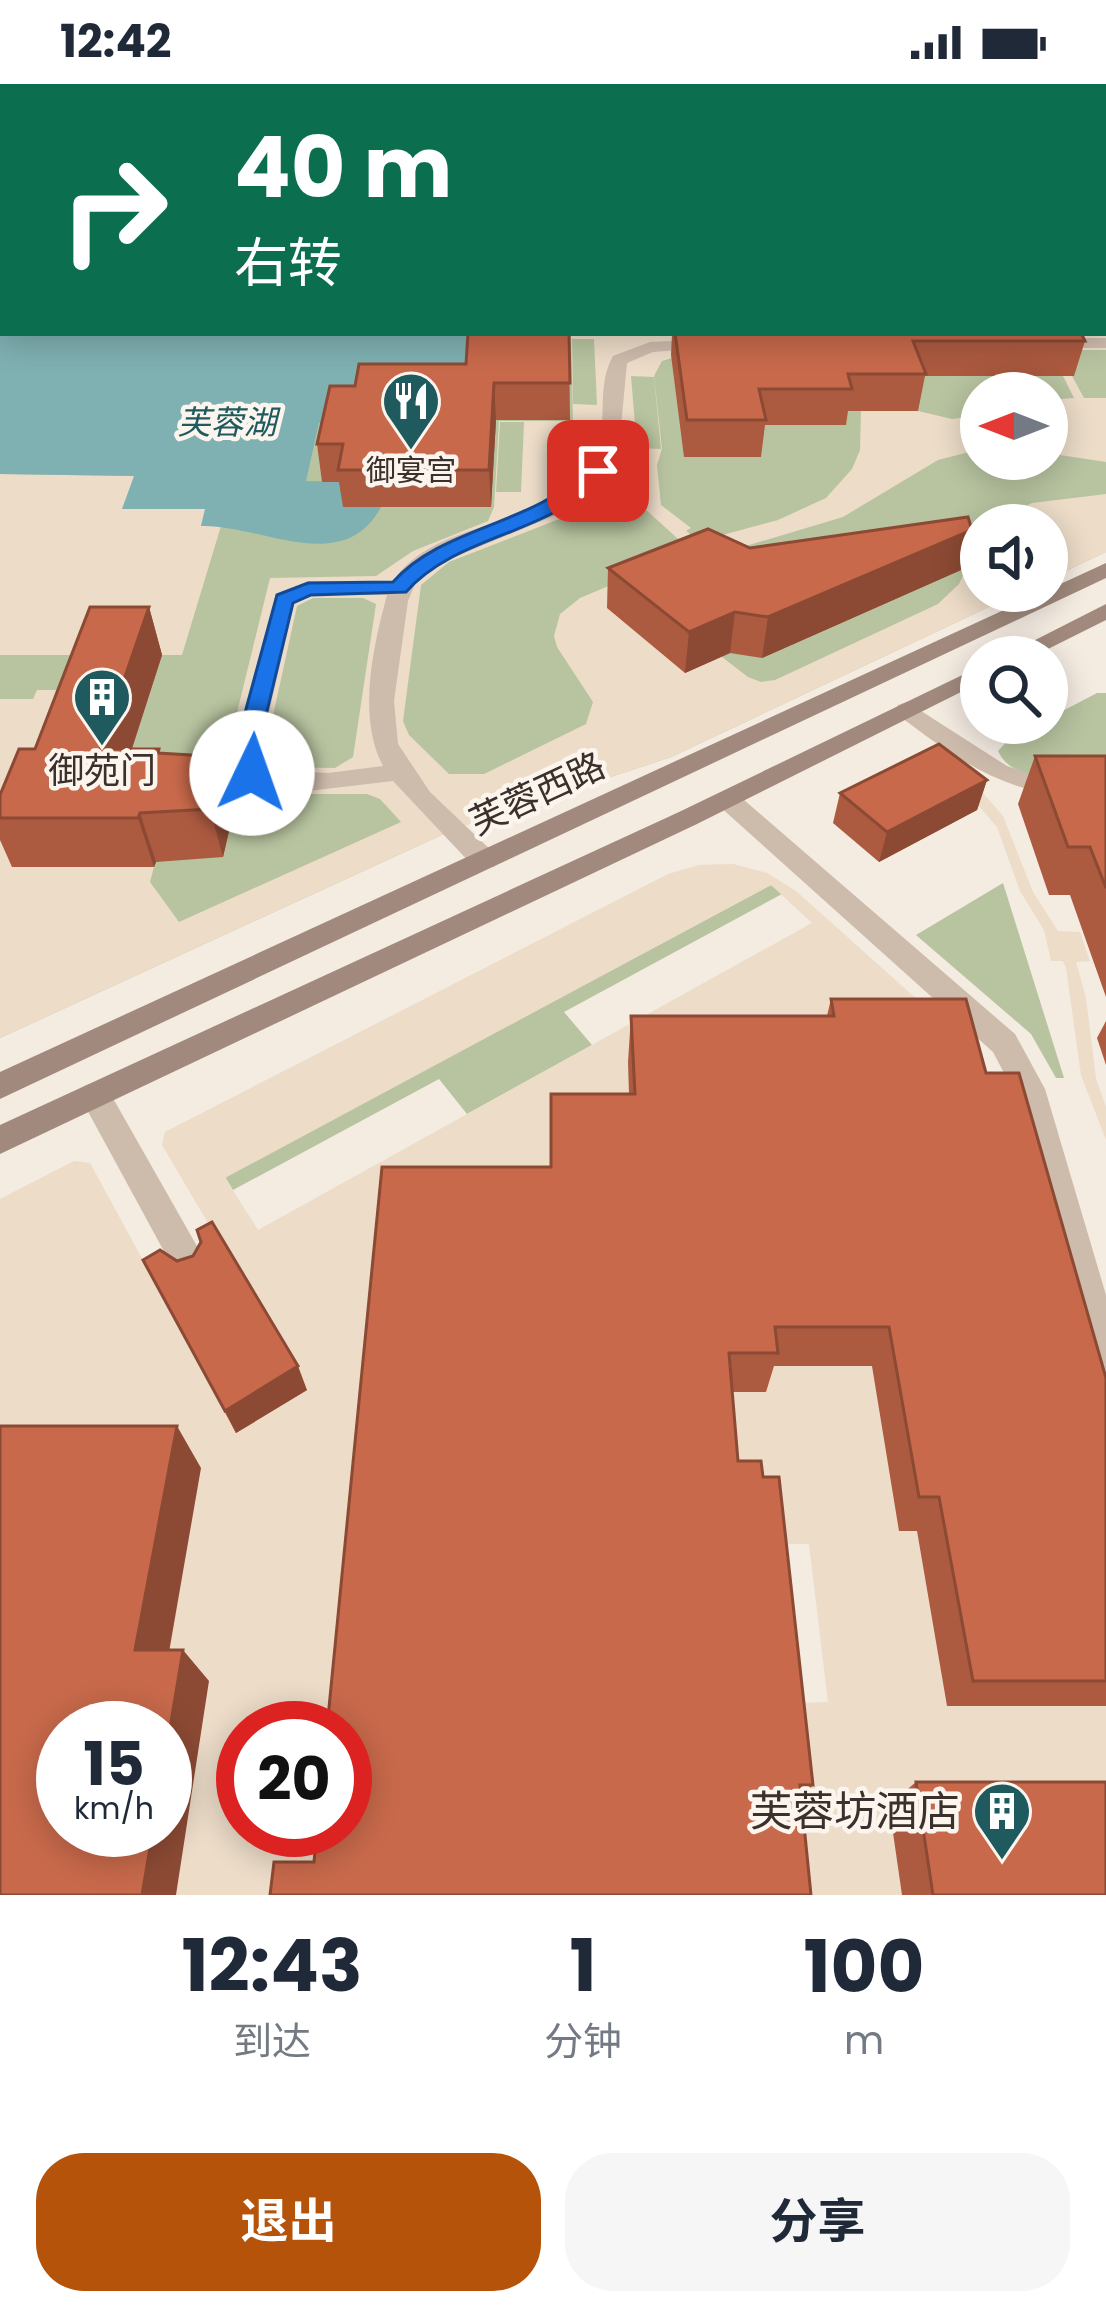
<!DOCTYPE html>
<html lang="zh">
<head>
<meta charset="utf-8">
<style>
  body { margin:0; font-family:Poppins,"Noto Sans SC",sans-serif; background:#f6f6f7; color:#1f2937; height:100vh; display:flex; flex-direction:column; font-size:45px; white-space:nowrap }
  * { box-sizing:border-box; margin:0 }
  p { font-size:39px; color:#747a83 }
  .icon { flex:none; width:66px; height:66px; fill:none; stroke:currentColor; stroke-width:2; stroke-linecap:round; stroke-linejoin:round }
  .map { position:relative; height:1811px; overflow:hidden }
  .details { display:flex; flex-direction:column; background:#fff; flex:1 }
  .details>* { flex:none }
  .guide { position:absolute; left:0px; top:0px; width:1107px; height:252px; box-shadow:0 6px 30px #0003; background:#0b6e4f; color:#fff; overflow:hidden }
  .needle { width:78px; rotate:270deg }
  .tools { position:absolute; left:960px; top:288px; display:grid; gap:24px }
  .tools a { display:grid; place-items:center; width:108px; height:108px; border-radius:50%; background:#fff; box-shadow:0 6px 30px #0003; font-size:60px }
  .speed { position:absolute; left:36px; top:1617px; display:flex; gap:24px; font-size:60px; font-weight:700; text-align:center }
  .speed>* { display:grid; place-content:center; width:156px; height:156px; border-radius:50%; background:#fff; box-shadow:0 6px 30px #0003; line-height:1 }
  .speed small { font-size:30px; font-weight:400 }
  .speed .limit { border:18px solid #d22; background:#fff; color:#111 }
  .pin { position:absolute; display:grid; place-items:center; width:102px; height:102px; color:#fff; margin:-51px; border-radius:24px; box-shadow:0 6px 18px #0006 }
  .me { position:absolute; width:132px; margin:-66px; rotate:3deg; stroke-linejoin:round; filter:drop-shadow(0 0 9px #0008) }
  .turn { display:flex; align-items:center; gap:42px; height:252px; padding:0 36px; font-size:54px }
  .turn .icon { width:156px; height:156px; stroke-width:2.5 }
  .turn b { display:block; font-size:84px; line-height:102px }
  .eta { display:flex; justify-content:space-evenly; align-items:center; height:204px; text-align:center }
  .eta b { font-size:72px; font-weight:700; line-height:84px }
  .primary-button { display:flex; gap:24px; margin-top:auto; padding:24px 36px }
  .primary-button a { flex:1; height:138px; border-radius:48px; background:#b45309; color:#fff; font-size:48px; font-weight:700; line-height:138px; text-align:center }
  .primary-button a+a { background:#f6f6f7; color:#1f2937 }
  .status { display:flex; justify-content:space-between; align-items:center; height:84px; padding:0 60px; background:#fff; direction:ltr }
  .status svg { height:33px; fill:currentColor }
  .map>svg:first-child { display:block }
</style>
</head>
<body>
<div class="status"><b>12:42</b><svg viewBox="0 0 49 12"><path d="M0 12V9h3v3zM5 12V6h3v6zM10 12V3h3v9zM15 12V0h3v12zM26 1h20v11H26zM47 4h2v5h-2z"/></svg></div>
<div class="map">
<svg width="1106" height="1811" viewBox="0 0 1106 1811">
  <rect width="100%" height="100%" fill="#f4ebe1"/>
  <!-- green -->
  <g fill="#b8c4a0" fill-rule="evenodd">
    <path d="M0,0H1106V468L1047,496V441H981V507H1023L671,673L457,744L0,954ZM3,3H1104V249H3ZM981,309H1047V375H981Z"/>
    <path d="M1097,609H1106V695C1073,693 1014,702 998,667L1009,655Z"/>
    <path d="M1003,799L1064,994H1056L1031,950L916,851Z"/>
    <path d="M771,801L782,810L564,928L592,961L467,1030L439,995L233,1106L225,1093Z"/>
  </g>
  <!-- plaza -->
  <g fill="#ecdcc8" fill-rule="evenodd">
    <path d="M1106,245V266L696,267L662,277L654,292L662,365L657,381L661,421L691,444L686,447L700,457L778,436L826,414L852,385L860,366L861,327H918L952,335L981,331V365L938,376L843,433L729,467L722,573L748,593L761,598L775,596L938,520L959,500L981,453V507H1023L671,673L457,744L0,954V615H33L37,606H92L12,782L154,783L150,798L179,838L401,738L380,715L367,710H217L270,494L376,492L413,467L488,437L494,423L499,337H573L571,249L1099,252ZM572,255H594L597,321L573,320ZM631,292L654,293L661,365L637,364ZM500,338H524L521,408H496ZM625,379L641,384L644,424L688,464L673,475L580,514L560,530L554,552L557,563L593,618L586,640L484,690H449L409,651L403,637L421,501L449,478L575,429L590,419L600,392ZM313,514H363L376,520L353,673L335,684L272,683L264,673L297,522Z"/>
    <path d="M1063,292H1072L1084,314H1106V378L1047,369V316L1074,314Z"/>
    <path d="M0,390L135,392L123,424L206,425L201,442H221L182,571H0Z"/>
    <path d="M1106,410V468L1047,496V441H991L1032,419Z"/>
    <path d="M937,674L984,710L1003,732L1033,808L1058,847L1080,848L1090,877L1076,878L1086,914L1096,995L1106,1023V1056L1081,991L1066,884L1063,877H1051L1044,846L1020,807L997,743Z"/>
    <path d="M733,780L767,789L796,807L959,953L990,995L899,1446L917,1447L947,1621L1106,1622V1721L902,1811H793L803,1619L828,1618L809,1460H785L343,1644H243V1746H334L329,1793L290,1811H176L209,1598L156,1597L0,1402V1115L74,1077L90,1079L237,1349L306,1305L162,1061L165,1048L668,790L699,781ZM771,801L812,839L258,1146L225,1094Z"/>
  </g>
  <!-- water -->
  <path fill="#7fb0b2" d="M0,212L3,249H496L492,317L359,339H319L306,397L348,398L343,423H381C343,494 260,440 201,442L205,425H122L134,392L0,390Z"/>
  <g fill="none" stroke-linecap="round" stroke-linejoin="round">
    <!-- service -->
    <g fill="#cdbbac" fill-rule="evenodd">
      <rect x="0" y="169" width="3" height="10"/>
      <path d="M1106,254V264H1046L1037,259L1046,254Z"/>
      <path d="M716,255V263L653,268L627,279L619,363L597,401L561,429L433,482L417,495L408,517L394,617L398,660L430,708L494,769L498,776L494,783H474L393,697L308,707L247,698L232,677L276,510L309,497H393C437,433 537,448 586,388C615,354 592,309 613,272L650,258ZM312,511H387C373,563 357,633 383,682L328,689L265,686L258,676L294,519Z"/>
      <path d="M907,618L1007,682L1042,694L1106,698V716C1012,713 971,686 898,631L895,626L898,621Z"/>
      <path d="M95,998L106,1002L202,1171L208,1182L202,1193L190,1198L178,1193L79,1011L84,1002Z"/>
    </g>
    <!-- minor -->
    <path fill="#cdbbac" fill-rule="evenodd" d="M727,706L736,709L1015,950L1045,1005L1106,1211V1291L1093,1285L1087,1273L1013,1006L993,968L718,721L714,715Z"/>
    <!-- secondary -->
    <g fill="#a18a7d" fill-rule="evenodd">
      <path d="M1106,479V494L0,1015V988Z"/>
      <path d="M1106,520V536L1032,573H1002Z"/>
      <path d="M981,582V598L697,740L0,1070V1041L679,728Z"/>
    </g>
  </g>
  <!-- wall -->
  <g fill="#ac5a40">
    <rect x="1104" y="45" width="2" height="187"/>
    <path d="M569,249L570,336H496L491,423H343L339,398H322L317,360L355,302L466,280Z"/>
    <path d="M668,249H1081L1085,257L1074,292H925L918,327H848L846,341H765L761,373H684L671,271L672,251H668Z"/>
    <path d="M750,464L961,486L762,574L730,569L685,589L607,524L608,484Z"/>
    <path d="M149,523L162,571L132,665L160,669L235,721L223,773L156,778L154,783H12L0,756V711Z"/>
    <path d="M1035,672H1106V913L1070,811H1049L1018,720Z"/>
    <path d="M987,696L977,726L879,778L833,739L840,709Z"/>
    <path d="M831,915L986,989L1106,1294V1622H947L917,1447H899L872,1282H774L766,1308H732L738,1377L813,1701L801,1715L314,1778L551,1083L629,1010L628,978L631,932H827Z"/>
    <path d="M1106,937V981L1097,954Z"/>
    <path d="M143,1176L307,1306L236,1349Z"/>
    <path d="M916,1698L1106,1811H902L889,1721Z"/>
  </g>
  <!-- shaded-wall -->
  <g fill="#8c4a34">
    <path d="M494,299L496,336L491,423L489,386Z"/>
    <path d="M972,446L961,486L762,574L768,533Z"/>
    <path d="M149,523L162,571L116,713L100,665Z"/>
    <path d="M735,528L730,569L685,589L689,548Z"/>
    <path d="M223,673L235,721L223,773L210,725Z"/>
    <path d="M987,696L977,726L879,778L887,748Z"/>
    <path d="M140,729L156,778L154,783L138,734Z"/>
    <path d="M298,1282L307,1306L236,1349L225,1327Z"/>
    <path d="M177,1342L201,1384L164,1597L135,1566Z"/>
    <path d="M183,1566L209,1597L176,1811H142L153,1746H165V1674Z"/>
  </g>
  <!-- building -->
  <g fill="#c8694b" stroke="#8c4a34" stroke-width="3">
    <path d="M745,0H834L836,3H746Z"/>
    <rect x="1104" y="45" width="2" height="152"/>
    <path d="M468,249H569L570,299H494L489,386H338L343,360H317L330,302H355L359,280H466Z"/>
    <path d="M675,249H1081L1085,257H913L926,290H848L852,305H759L766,336H687Z"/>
    <path d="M968,433L972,446L768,533L735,528L689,548L608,484L708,445L750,464Z"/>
    <path d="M90,523H149L100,665H159L158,669L223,673L210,725L140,729L138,734H0V711L19,665H35Z"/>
    <path d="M939,660L987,696L887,748L840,709Z"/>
    <path d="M1035,672H1106V804L1090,763H1068Z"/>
    <path d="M831,915H966L986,989H1019L1106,1294V1597H973L939,1413H919L889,1243H775L778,1269H729L738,1377H761L763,1393H779L813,1701H800L811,1811H270L274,1778H314L317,1746H345V1644H327L382,1083H551V1010H635L631,932H834Z"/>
    <path d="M212,1138L298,1282L225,1327L143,1176L160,1166L177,1177L193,1172L201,1158L197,1146Z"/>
    <path d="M0,1342H177L135,1566H183L165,1674V1644H63V1746H153L142,1811H0Z"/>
    <path d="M916,1698H1106V1811H933Z"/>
  </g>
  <!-- route -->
  <path fill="#1a73e8" stroke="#114b97" stroke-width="3" d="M591,383L607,387C554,452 459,448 406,508L311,511L293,519L256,673L263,689L252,697L243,695L233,673L277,511L308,499L393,498C444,441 532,443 591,383Z"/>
  <!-- icons -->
  <defs>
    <g id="restaurant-pin" transform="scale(3)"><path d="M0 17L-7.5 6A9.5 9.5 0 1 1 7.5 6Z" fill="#1f5a5e" stroke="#fbf5ee"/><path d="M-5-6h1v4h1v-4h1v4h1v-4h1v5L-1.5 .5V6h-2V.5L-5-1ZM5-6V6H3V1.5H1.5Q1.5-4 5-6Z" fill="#fff"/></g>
    <g id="building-pin" transform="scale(3)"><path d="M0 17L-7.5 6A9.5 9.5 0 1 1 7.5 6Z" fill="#1f5a5e" stroke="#fbf5ee"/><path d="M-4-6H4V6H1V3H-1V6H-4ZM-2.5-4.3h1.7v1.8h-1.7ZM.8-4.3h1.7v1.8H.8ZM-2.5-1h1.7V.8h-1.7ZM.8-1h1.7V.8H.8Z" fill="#fff"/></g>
  </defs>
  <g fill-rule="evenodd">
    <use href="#restaurant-pin" x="411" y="317"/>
    <use href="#building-pin" x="102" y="613"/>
    <use href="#building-pin" x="1002" y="1727"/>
  </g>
  <g text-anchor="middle" stroke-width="9" stroke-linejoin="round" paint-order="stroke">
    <!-- far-poi labels -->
    <g font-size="30" fill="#3b302b" stroke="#fbf5ee">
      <text x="411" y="397">御宴宫</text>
    </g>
    <!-- far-water labels -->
    <g font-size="33" font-style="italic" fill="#1f5a5e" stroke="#fbf5ee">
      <text x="227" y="350">芙蓉湖</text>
    </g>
    <!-- poi labels -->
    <g font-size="36" fill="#3b302b" stroke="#fbf5ee">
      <text x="102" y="699">御苑门</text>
    </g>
    <!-- street labels -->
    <g font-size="36" fill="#3b302b" stroke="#fbf5ee">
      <text transform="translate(537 709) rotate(-25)" y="13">芙蓉西路</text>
    </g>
    <!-- near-poi labels -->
    <g font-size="42" fill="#3b302b" stroke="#fbf5ee" text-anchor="end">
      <text x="960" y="1742">芙蓉坊酒店</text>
    </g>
  </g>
</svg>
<div class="tools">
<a><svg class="needle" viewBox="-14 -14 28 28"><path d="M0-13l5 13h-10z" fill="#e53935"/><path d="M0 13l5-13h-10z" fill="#747a83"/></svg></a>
<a><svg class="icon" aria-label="sound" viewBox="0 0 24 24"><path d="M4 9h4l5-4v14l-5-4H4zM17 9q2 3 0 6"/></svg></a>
<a><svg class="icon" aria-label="search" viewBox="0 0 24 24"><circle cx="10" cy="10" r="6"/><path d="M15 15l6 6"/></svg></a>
</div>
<div class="speed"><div>15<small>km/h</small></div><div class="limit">20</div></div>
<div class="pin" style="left:598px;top:387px;background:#d93025"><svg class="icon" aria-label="arrive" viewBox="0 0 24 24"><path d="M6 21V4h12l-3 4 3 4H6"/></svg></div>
<svg class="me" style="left:252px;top:689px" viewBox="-20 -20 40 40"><circle r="19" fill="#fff"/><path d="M0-13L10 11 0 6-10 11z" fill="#1a73e8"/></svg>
<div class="guide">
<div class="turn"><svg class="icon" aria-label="right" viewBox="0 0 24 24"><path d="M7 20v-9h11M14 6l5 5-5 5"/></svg><div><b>40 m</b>右转</div></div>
</div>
</div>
<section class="details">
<div class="eta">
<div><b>12:43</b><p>到达</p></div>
<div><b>1</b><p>分钟</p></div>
<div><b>100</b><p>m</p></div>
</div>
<div class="primary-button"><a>退出</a><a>分享</a></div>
</section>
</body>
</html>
